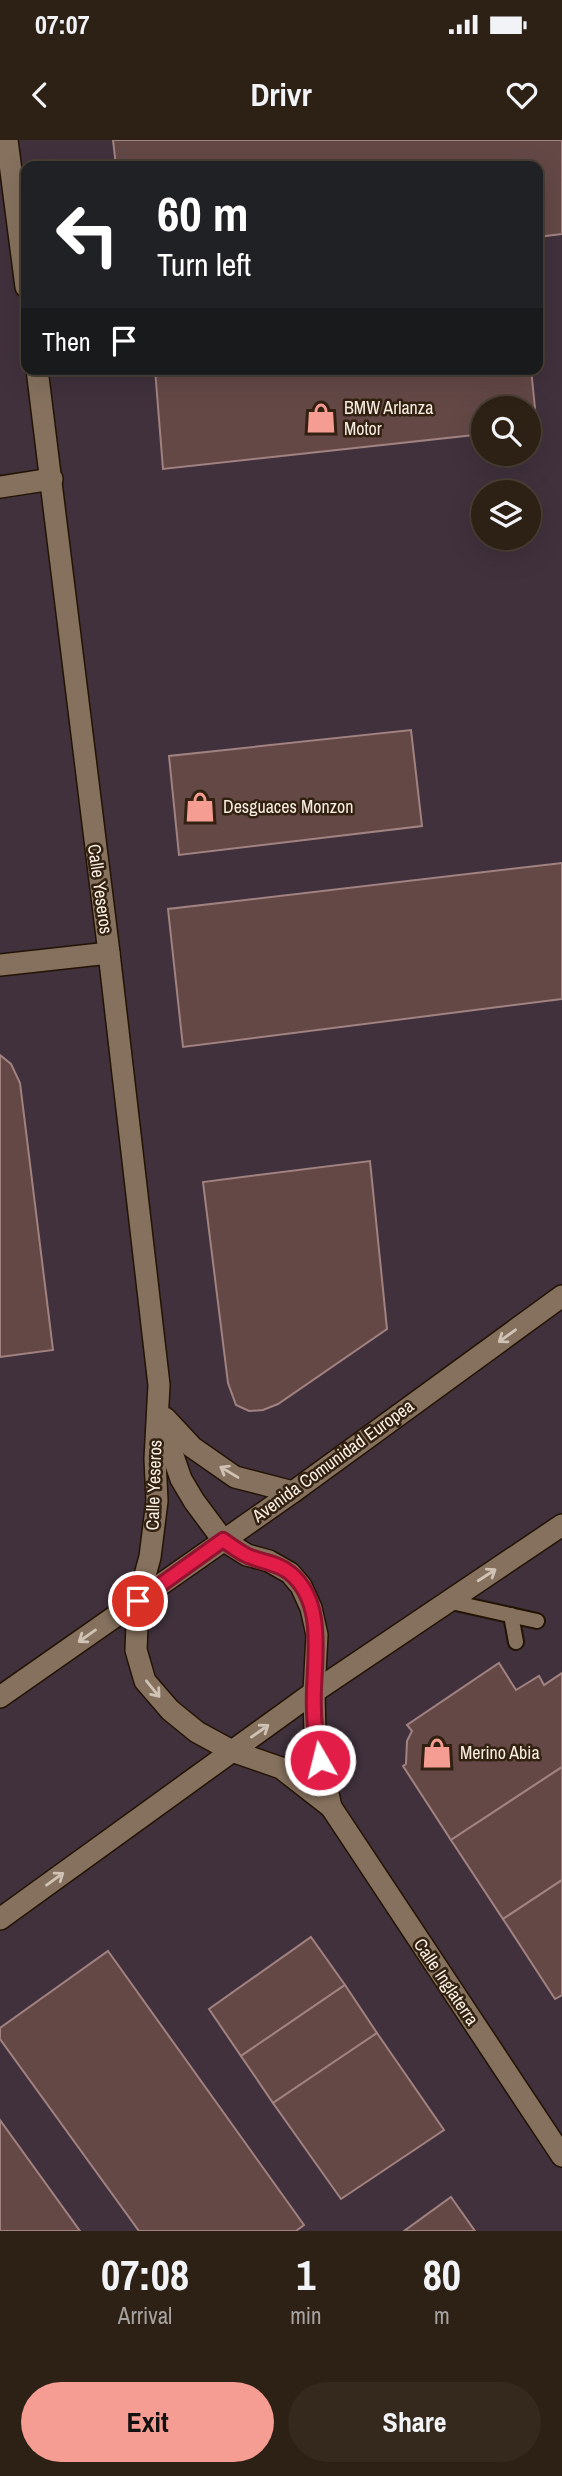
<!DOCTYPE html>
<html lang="en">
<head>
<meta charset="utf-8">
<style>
  body { margin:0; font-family:"Archivo Narrow",sans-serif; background:#35281d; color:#f1f3f6; height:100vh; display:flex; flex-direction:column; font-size:26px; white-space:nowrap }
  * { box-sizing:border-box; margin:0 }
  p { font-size:23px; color:#a7a3a0 }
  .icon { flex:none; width:38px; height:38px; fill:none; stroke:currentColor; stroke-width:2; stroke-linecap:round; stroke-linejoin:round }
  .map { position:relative; height:2091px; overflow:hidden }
  .details { display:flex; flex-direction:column; background:#2d2014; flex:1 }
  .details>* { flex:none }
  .top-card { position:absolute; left:21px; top:21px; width:522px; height:214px; border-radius:14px; box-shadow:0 7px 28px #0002,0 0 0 2px #483e34; background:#202124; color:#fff; overflow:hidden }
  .buttons { position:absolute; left:471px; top:256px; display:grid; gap:14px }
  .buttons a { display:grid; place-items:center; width:70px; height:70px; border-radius:50%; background:#2d2014; box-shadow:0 7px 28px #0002,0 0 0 2px #483e34; font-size:35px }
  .pin { position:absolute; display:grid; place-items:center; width:60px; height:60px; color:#fff; margin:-30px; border:4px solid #fff; border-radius:50%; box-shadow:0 2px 7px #0007 }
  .me { position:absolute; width:77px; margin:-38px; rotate:352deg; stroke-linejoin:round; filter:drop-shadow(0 0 5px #0008) }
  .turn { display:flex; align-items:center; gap:24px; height:147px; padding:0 21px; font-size:32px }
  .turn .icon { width:91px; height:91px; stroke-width:2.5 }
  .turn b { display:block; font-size:49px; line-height:60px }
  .then { display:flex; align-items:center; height:66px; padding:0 21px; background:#0003; gap:14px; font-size:26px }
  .eta { display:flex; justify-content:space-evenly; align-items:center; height:119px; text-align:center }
  .eta b { font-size:42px; font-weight:700; line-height:49px }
  .cta { display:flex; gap:14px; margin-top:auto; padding:14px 21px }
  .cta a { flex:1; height:80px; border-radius:42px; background:#f59c93; color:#111; font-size:28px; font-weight:700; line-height:80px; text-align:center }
  .cta a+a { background:#35281d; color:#f1f3f6 }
  .status { display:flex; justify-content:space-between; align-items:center; height:49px; padding:0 35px; background:#2d2014; direction:ltr }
  .status svg { height:19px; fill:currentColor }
  header { display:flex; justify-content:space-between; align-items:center; height:91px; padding:0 21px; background:#2d2014; font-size:32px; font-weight:700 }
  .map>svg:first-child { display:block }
</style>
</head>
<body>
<div class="status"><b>07:07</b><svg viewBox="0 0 49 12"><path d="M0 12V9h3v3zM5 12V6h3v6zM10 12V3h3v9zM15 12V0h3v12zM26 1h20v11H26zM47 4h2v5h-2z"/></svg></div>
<header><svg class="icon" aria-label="back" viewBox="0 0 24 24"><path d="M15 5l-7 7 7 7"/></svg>Drivr<svg class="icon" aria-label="heart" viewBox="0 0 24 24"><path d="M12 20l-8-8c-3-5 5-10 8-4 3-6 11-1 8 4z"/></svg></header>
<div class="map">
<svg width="562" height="2091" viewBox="0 0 562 2091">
  <rect width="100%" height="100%" fill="#3c2b1a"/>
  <!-- industrial -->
  <path fill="#40313d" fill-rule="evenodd" d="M0,0H562V2091H0ZM26,26H537V229H26ZM483,268H528V313H483ZM483,352H528V397H483Z"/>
  <!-- building -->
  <g fill="#634846" stroke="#a18280" stroke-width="2">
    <path d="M113,0H562V94L537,97V26H116Z"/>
    <path d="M155,229H531L537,288L528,289V268H483V294L163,329Z"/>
    <path d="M411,590L422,686L179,715L169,616Z"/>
    <path d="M562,723V859L183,907L168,769Z"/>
    <path d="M0,915L11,924L20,943L53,1210L0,1217Z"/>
    <path d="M370,1021L387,1189L278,1264L263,1270L249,1271L236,1265L228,1243L203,1042Z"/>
    <path d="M499,1523L516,1550L539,1536L544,1545L562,1533V1627L451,1700L403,1626L406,1624L407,1601L412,1591L407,1585Z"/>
    <path d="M562,1627V1740L503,1779L451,1700Z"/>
    <path d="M562,1740V1855L555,1859L503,1779Z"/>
    <path d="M311,1797L345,1845L241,1916L209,1869Z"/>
    <path d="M108,1811L304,2085L296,2091H139L0,1899V1888Z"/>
    <path d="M345,1845L377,1893L273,1963L241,1916Z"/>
    <path d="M377,1893L444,1990L341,2059L273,1963Z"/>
    <path d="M0,1980L80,2091H0Z"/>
    <path d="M451,2057L475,2091H404Z"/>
  </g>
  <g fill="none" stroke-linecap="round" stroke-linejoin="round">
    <!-- lane casing -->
    <g stroke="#231303" stroke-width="18">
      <g id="lane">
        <path d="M447,1461L537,1481"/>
        <path d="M511,1475L516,1502"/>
      </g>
    </g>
    <!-- street casing -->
    <g stroke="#231303" stroke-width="24">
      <g id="street">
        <path d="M7,0L26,147"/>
        <path d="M37,229L109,813L159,1245L155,1319L157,1361L150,1417L138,1461L136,1510L145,1541L170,1570L197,1592L232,1611L281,1628L331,1667"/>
        <path d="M0,347L52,339"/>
        <path d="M0,825L109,813"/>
        <path d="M165,1278L192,1307L235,1337L293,1352"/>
        <path d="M161,1281L181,1339L194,1361L223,1400L247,1415L269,1421L290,1433L301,1446L311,1468L317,1495L314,1552L315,1596L331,1667L562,2016"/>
        <path d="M0,1557L293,1352L562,1156"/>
        <path d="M0,1779L314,1552L562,1385"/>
      </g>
    </g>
    <!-- lane -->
    <use href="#lane" stroke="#85715e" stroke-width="14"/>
    <!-- street -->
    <use href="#street" stroke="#85715e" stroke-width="21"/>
  </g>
  <!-- one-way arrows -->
  <defs><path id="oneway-shaft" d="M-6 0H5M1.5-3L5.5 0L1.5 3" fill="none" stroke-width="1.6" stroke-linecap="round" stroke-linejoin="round" transform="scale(1.75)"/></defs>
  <g stroke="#d0c2b4">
    <use href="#oneway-shaft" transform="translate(507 1196) rotate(144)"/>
    <use href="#oneway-shaft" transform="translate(229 1332) rotate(-149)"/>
    <use href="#oneway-shaft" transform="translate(487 1435) rotate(-33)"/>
    <use href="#oneway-shaft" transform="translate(87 1496) rotate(145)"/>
    <use href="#oneway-shaft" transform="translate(153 1549) rotate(51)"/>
    <use href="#oneway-shaft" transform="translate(260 1591) rotate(-35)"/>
    <use href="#oneway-shaft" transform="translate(55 1739) rotate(-36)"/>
  </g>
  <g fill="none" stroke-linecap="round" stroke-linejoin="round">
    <!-- route casing -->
    <g stroke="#92132f" stroke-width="18">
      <path id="route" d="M138,1461L223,1400C230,1405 238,1411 246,1415C260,1422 277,1422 290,1433C324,1461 315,1513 314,1550C313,1574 315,1597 320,1620"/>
    </g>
    <!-- route -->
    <use href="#route" stroke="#e11d48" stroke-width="12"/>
  </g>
  <!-- icons -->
  <defs>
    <g id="shop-bare" transform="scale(2.415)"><path d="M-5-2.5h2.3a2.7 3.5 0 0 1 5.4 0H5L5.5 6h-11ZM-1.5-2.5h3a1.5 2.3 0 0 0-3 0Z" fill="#f59c93" stroke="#322110" stroke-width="2.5" paint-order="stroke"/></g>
  </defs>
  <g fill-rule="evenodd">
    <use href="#shop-bare" x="321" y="278"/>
    <use href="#shop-bare" x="200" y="667"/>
    <use href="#shop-bare" x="437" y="1613"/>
  </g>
  <g text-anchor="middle" stroke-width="5" stroke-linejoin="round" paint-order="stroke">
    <!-- poi labels -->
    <g font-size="18" fill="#f8ede2" stroke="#322110" text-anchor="start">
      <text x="344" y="274">BMW Arlanza<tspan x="344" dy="21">Motor</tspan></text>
      <text x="223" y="673">Desguaces Monzon</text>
      <text x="460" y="1619">Merino Abia</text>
    </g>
    <!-- street labels -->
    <g font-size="18" fill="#f8ede2" stroke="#322110">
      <text transform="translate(100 749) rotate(82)" y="6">Calle Yeseros</text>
      <text transform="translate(333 1321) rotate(-36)" y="6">Avenida Comunidad Europea</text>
      <text transform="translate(154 1345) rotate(-88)" y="6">Calle Yeseros</text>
      <text transform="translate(446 1842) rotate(56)" y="6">Calle Inglaterra</text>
    </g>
  </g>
</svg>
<div class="buttons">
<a><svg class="icon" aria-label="search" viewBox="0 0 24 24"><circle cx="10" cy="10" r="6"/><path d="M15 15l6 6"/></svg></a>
<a><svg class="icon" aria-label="layers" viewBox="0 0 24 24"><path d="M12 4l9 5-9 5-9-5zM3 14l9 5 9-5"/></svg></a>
</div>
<div class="pin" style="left:138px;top:1461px;background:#d93025"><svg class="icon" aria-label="arrive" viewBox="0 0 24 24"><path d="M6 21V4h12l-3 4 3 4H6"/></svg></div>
<svg class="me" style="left:320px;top:1620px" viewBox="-20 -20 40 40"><circle r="17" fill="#e11d48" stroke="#fff" stroke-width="3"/><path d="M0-11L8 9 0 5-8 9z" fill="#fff"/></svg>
<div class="top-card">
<div class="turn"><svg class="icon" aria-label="left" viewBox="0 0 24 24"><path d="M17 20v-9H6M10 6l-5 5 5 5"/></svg><div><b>60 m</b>Turn left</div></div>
<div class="then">Then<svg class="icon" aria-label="arrive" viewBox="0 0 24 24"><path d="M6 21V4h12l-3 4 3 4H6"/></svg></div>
</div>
</div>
<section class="details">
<div class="eta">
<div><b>07:08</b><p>Arrival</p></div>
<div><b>1</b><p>min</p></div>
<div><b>80</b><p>m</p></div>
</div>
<div class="cta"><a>Exit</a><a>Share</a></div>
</section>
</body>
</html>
